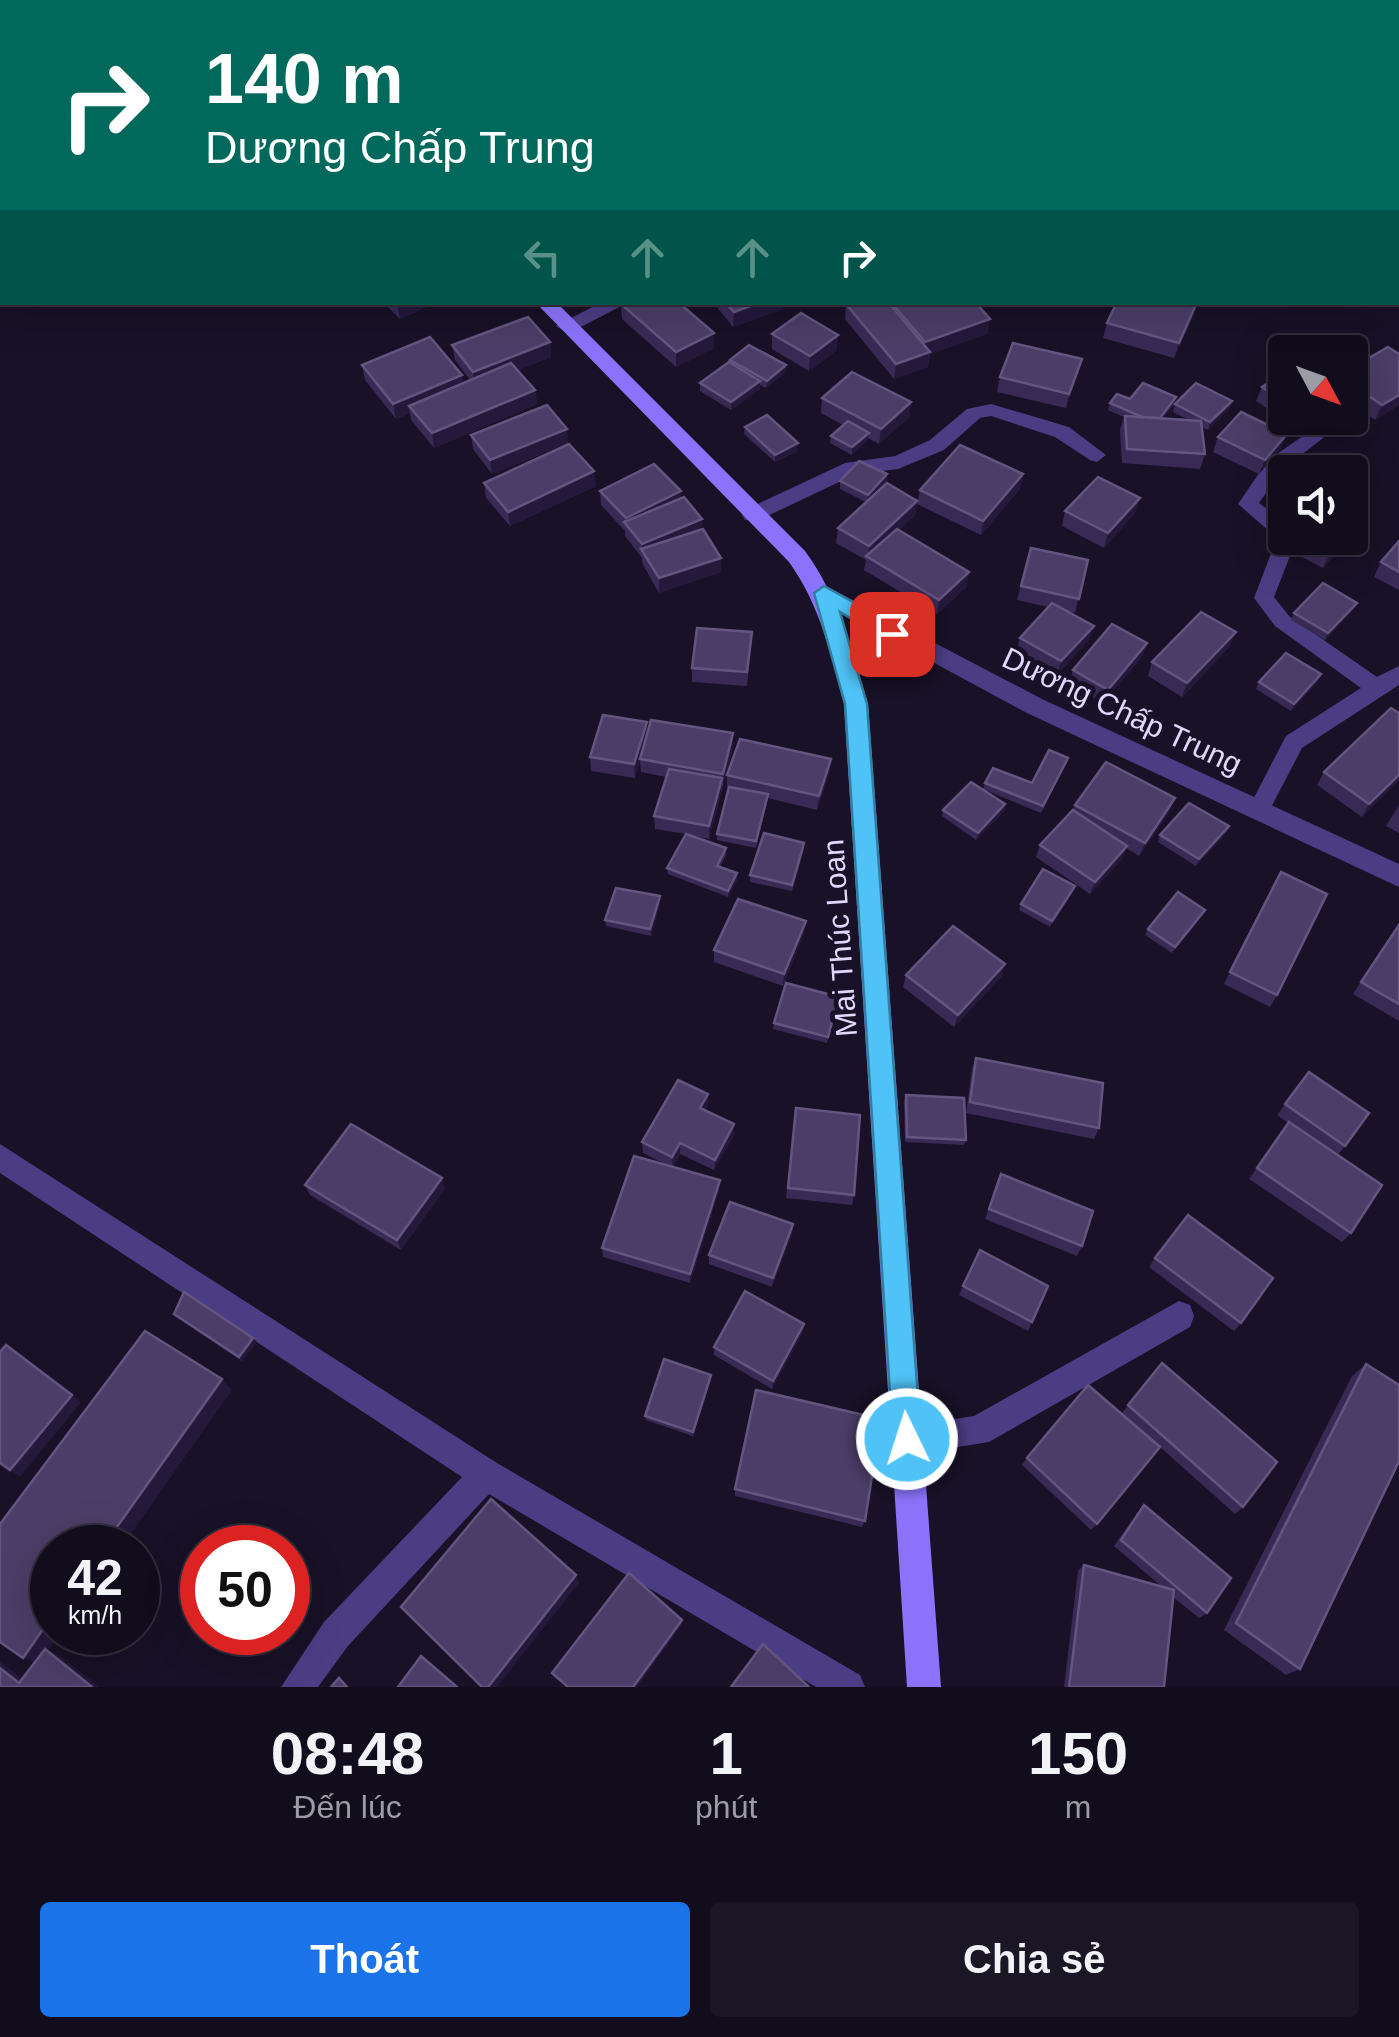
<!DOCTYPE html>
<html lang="vi">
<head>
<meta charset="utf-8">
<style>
  body { margin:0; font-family:Arial,sans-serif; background:#1b1626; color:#f1f3f6; height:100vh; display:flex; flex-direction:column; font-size:38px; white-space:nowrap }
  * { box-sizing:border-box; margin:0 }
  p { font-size:32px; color:#9c9ca4 }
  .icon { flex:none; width:55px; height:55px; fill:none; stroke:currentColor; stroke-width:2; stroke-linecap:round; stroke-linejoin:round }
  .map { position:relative; height:1687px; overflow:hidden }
  .details { display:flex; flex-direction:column; background:#120d1d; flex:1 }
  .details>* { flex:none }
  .hud { position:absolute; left:0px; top:0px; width:1400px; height:305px; box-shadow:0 10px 40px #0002,0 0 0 2px #312d3b; background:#00695c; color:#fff; overflow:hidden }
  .needle { width:65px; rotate:131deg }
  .fabs { position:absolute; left:1268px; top:335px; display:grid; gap:20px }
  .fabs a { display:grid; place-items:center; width:100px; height:100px; border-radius:10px; background:#120d1d; box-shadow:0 10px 40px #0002,0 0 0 2px #312d3b; font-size:50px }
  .speed { position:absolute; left:30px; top:1525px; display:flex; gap:20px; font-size:50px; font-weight:700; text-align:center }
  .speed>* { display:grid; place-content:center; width:130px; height:130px; border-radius:50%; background:#120d1d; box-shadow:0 10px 40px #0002,0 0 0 2px #312d3b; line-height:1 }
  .speed small { font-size:25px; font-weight:400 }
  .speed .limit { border:15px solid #d22; background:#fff; color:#111 }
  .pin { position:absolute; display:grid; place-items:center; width:85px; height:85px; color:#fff; margin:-42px; border-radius:20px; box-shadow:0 5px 15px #0006 }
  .me { position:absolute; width:110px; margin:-55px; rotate:356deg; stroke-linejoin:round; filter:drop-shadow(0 0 8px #0008) }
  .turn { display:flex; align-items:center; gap:35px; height:210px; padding:0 40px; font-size:45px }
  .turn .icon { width:130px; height:130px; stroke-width:2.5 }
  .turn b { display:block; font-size:70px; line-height:85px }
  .lanes { display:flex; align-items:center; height:95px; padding:0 40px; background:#0003; justify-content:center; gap:50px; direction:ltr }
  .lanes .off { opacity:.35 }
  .eta { display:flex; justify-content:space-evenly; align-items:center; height:170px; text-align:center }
  .eta b { font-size:60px; font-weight:600; line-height:70px }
  .primary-button { display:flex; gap:20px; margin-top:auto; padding:20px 40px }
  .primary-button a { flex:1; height:115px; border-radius:10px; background:#1a73e8; color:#fff; font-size:40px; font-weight:600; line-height:115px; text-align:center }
  .primary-button a+a { background:#1b1626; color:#f1f3f6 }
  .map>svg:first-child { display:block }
</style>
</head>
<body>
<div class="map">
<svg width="1399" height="1687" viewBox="0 0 1399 1687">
  <rect width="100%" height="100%" fill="#181127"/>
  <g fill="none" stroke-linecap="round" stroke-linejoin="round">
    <!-- service -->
    <g fill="#4b3d84" fill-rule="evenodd">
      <path d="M991,404L1069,427L1106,455L1097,462L1090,460L1055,437L991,416L980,418L944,450L898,469L856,474L759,520H745L742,515L745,510L845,463L895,456L930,440L967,409Z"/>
      <path d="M1316,427L1325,433L1323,438L1282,470L1259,503L1285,523V538H1297L1274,597L1289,616L1377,677L1399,666V685L1302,748L1266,817H1250L1247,811L1286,736L1361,688L1275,626L1254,598L1277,538L1238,504L1268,460Z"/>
    </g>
    <!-- minor -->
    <g fill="#4b3d84" fill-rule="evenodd">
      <path d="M1399,206V218H1398V207Z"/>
      <path d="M602,302H629L573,331L566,332L556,326Z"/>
      <path d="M0,1144L497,1463L860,1675L865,1687H816L489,1494L348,1646L318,1687H281L324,1622L462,1477L0,1173Z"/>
      <path d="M1179,1301L1190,1305L1194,1316L1190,1327L989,1442L907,1455L896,1450L891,1439L896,1428L974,1416Z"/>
    </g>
    <!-- tertiary -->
    <path fill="#4b3d84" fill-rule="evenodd" d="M824,585L1044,700L1399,864V887L1027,713L816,599L813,593Z"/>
    <!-- secondary -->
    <g fill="#8a73fa" fill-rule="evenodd">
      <path d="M245,0H262L263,2H247Z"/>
      <path d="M535,302H556L805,551C839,598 852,649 868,704L941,1687H907L844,704C831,654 820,605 789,562Z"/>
    </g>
  </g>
  <!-- wall -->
  <g fill="#392a55">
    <path d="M383,302H437L400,319Z"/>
    <path d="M713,302H784L783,309L733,327Z"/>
    <path d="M851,302H975L990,319L987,334L930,354L928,367L894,379L845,319L846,304Z"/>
    <path d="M621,304L714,348L676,367L622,319Z"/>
    <path d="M1194,314L1174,358L1103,338L1107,323Z"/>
    <path d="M772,334L837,350L809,371L772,349Z"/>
    <path d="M550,342L551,357L518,370L535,390L537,404L434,448L411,420L410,413L396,419L365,380L362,365L463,383L470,380L455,360L452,345Z"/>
    <path d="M1082,359L1066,408L997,392L1000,377Z"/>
    <path d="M730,360L786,365L785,373L766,388L760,385V389L731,410L700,391V383L730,363Z"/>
    <path d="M1350,369L1399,405L1375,420L1350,402Z"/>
    <path d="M1285,372V418H1330L1305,434L1256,401L1262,387Z"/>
    <path d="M1176,397L1174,405L1163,418L1189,420L1173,412L1175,404L1232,401L1229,408L1208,430L1202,427L1205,454L1200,469L1122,463L1120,430L1124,417L1108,410L1110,403L1130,399Z"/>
    <path d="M822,398L911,402L909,417L879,444L868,438V440L852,455L830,443L831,436L843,425L821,413Z"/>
    <path d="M745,427L797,451L775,462L744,434Z"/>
    <path d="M471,435L568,443L492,474L473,449Z"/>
    <path d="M1218,437L1281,449L1259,474L1213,452Z"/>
    <path d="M887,474L886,482L872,497L917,501L915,515L899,530L967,586L937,614L864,570L866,560L836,543L838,528L866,502L840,489V481Z"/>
    <path d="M484,483L596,486L510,526L486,498Z"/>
    <path d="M1020,489L981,535L917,504L920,490Z"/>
    <path d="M600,491H681V498L721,558V572L659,593L642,563V558L625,536V531L601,505Z"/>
    <path d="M1140,498L1135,513L1104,548L1062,526L1065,511Z"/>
    <path d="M1292,538H1350L1323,568L1287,549Z"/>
    <path d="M1399,541V590L1374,577L1381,562Z"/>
    <path d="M1031,548L1088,560L1075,613L1068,611L1089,640L1057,675L1016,652L1020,638L1048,607L1017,600Z"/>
    <path d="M1353,610L1325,640L1291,620L1294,613Z"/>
    <path d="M1147,643L1142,657L1103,703L1069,684L1073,670Z"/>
    <path d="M751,646L747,686L692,682V668Z"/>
    <path d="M1230,646L1182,697L1148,676L1152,662Z"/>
    <path d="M1318,681L1291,711L1256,689L1259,682Z"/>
    <path d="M647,722V734L733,747L709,839L690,835L726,848V855L720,867L737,873V880L728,897L668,874L667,868L686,834L655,829L654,816L666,777L641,772L640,760L635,778L591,771L590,757Z"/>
    <path d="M831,759L829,773L817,810L768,798L756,848L717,840V834L729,789L727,788V775Z"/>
    <path d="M1065,765L1041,813L983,789L985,783H1032Z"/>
    <path d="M1324,772L1399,780L1362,817L1317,785Z"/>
    <path d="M1005,804L1004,811L976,840L942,816L943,810Z"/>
    <path d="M1075,805L1170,811L1139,856L1126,848L1122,859L1090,894L1036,857L1040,845L1073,810Z"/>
    <path d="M1399,805V833L1386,826Z"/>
    <path d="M1229,826L1226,833L1196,866L1158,842L1160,835Z"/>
    <path d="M804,849L792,891L750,882V875Z"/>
    <path d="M1281,872L1277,995L1270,1007L1224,984Z"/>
    <path d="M1075,886L1073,892L1050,927L1019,910L1021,904Z"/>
    <path d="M660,903L651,936L606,926L605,920Z"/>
    <path d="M1205,910L1202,916L1172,953L1145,935L1148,929Z"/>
    <path d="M1399,925V1021L1353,994Z"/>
    <path d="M804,933L783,986L714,962V950Z"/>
    <path d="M906,975L1002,976L954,1027L903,987Z"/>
    <path d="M839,997L827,1043L773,1029L774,1023Z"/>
    <path d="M976,1058L1099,1128L1094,1139L966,1113L972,1069Z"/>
    <path d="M1309,1072L1345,1146L1338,1155L1351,1233L1342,1242L1249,1179L1288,1123L1277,1115Z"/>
    <path d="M708,1094V1104L705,1110L734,1135L714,1170L680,1154L673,1167L719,1190L690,1283L603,1257L602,1248L671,1167L643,1153L642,1142Z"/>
    <path d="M906,1095L966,1140L964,1145L905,1142L904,1101Z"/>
    <path d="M796,1108L854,1195L852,1205L786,1198Z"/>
    <path d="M1001,1174L1082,1246L1077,1256L985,1219Z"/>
    <path d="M305,1185L445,1188L401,1250L310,1195Z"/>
    <path d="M793,1224L792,1234L772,1287L709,1264V1255Z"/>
    <path d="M980,1250L1032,1322L1028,1331L959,1295Z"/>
    <path d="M1155,1258L1241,1323L1234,1331L1149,1267Z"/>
    <path d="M174,1314L257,1342L242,1361L178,1318Z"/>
    <path d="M804,1324L803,1332L772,1389L714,1355V1347Z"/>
    <path d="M1162,1363L1243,1507L1235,1514L1122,1413Z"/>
    <path d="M1366,1364L1300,1669L1286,1675L1224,1630L1352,1376Z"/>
    <path d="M711,1379L693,1436L646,1420L645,1416Z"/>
    <path d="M1027,1458L1097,1524L1091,1530L1022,1465Z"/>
    <path d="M735,1489L865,1521L862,1527L735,1496Z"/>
    <path d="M1144,1505L1207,1613L1199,1618L1173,1597L1164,1687H1064L1078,1571L1084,1565L1161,1586L1114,1546L1138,1512Z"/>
  </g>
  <!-- shaded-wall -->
  <g fill="#24183b">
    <path d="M401,302H437L400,319L397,304Z"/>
    <path d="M761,302H784L783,309L733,327L734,312Z"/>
    <path d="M1197,302L1194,314L1174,358L1179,343Z"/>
    <path d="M990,319L987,334L930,354L928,367L894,379L896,364L923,355L925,342Z"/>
    <path d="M714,333V348L676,367V352Z"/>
    <path d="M838,335L837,350L809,371L810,356Z"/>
    <path d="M550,342L551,357L475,387L473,372Z"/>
    <path d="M1082,359L1078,374L1066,408L1069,394Z"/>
    <path d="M786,365L785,373L766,388L767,381Z"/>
    <path d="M462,375L465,390L409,406L410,413L396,419L393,404Z"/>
    <path d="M760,381V389L731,410V402Z"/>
    <path d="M535,390L537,404L434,448L432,433Z"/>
    <path d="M1399,395V405L1375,420L1382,405Z"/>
    <path d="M1176,397L1174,405L1154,430L1156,423Z"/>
    <path d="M1232,401L1229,408L1208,430L1210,422Z"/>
    <path d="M911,402L909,417L879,444L881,429Z"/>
    <path d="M1314,418H1330L1305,434L1311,419Z"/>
    <path d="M567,429L568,443L492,474L490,460Z"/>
    <path d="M869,433L868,440L852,455V447Z"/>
    <path d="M1287,434L1281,449L1259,474L1265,460Z"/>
    <path d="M798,443L797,451L775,462V455Z"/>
    <path d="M594,471L596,486L510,526L508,512Z"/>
    <path d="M887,474L886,482L867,502L868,495Z"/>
    <path d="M1023,474L1020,489L981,535L983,521Z"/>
    <path d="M681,491V506L626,524V518Z"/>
    <path d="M1140,498L1135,513L1104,548L1108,533Z"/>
    <path d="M917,501L915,515L870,558L868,557L869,546Z"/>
    <path d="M702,519V533L642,550V544Z"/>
    <path d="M1344,538H1350L1323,568L1330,554Z"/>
    <path d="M721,558V572L659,593V578Z"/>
    <path d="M969,572L967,586L937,614L939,600Z"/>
    <path d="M1357,603L1353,610L1325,640L1328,633Z"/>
    <path d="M1094,626L1089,640L1057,675L1061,661Z"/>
    <path d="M1236,632L1230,646L1182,697L1187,683Z"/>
    <path d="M1147,643L1142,657L1103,703L1108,690Z"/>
    <path d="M1321,674L1318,681L1291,711L1294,704Z"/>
    <path d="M647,722V736L635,778L634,764Z"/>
    <path d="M733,733V747L723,787V774Z"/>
    <path d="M831,759L829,773L817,810L819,796Z"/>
    <path d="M1399,775V780L1362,817L1369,804Z"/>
    <path d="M722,778L721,792L709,839V826Z"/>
    <path d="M1175,798L1170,811L1139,856L1145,843Z"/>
    <path d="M1005,804L1004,811L976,840L978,833Z"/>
    <path d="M1229,826L1226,833L1196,866L1199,859Z"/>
    <path d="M1127,846L1122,859L1090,894L1095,882Z"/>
    <path d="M737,873V880L728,897V891Z"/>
    <path d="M1075,886L1073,892L1050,927L1052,921Z"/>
    <path d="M660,896V903L651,936L650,929Z"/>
    <path d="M1205,910L1202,916L1172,953L1175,947Z"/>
    <path d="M806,921L804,933L783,986L784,974Z"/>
    <path d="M1005,964L1002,976L954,1027L958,1015Z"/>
    <path d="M708,1094V1104L700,1118V1108Z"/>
    <path d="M734,1124V1135L714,1170L715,1160Z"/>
    <path d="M680,1143V1154L673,1168L672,1157Z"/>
    <path d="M442,1178L445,1188L401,1250L397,1240Z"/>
    <path d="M720,1180L719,1190L690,1283V1274Z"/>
    <path d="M793,1224L792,1234L772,1287L773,1278Z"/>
    <path d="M804,1324L803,1332L772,1389L773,1381Z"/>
    <path d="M253,1338L257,1342L242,1361L239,1357Z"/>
    <path d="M222,1379L232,1390L121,1548H102Z"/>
    <path d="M72,1395L81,1402L20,1477L10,1470Z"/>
    <path d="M576,1575L579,1583L497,1687H488Z"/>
    <path d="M52,1616V1632H61L48,1650L60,1656L99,1687H92L23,1658Z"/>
    <path d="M682,1620V1625L637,1687H633Z"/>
    <path d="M0,1661L32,1687L19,1683L0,1668Z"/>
  </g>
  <!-- building -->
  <g fill="#4b3d67" stroke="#63557f" stroke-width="2.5">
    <path d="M1399,256V278L1398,277V257Z"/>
    <path d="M624,302H678L714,333L676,352L621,304Z"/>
    <path d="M725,302H761L734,312Z"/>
    <path d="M851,302H888L930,352L896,364L846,304Z"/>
    <path d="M891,302H975L990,319L925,342Z"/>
    <path d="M1117,302H1197L1179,343L1107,323Z"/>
    <path d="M801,313L838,335L810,356L772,334Z"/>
    <path d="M528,317L550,342L473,372L452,345Z"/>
    <path d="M430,337L462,375L393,404L362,365Z"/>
    <path d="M1013,343L1082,359L1069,394L1000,377Z"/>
    <path d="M749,345L786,365L767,381L730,360Z"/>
    <path d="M1388,347L1399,354V395L1382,405L1350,383V369Z"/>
    <path d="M729,362L760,381L731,402L700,383Z"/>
    <path d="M511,363L535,390L432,433L409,406Z"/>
    <path d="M852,372L911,402L881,429L822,398Z"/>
    <path d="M1285,372V402L1262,387Z"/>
    <path d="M1143,383L1176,397L1160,418L1142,417L1110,403L1117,394L1130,399Z"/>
    <path d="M1196,383L1232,401L1210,422L1175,404Z"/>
    <path d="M547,405L567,429L490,460L471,435Z"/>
    <path d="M1241,412L1287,434L1265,460L1218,437Z"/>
    <path d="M767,415L798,443L775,455L745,427Z"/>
    <path d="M1125,416L1201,421L1205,454L1127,449Z"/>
    <path d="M848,421L869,433L852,447L831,436Z"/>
    <path d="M569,444L594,471L508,512L484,483Z"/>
    <path d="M960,445L1023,474L983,521L920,490Z"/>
    <path d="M859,461L887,474L868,495L840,481Z"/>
    <path d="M654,464L681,491L626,518L600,491Z"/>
    <path d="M1098,477L1140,498L1108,533L1065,511Z"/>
    <path d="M887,483L917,501L869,546L838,528Z"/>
    <path d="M684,497L702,519L642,544L624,522Z"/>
    <path d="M1350,518L1357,522L1350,531Z"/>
    <path d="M703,529L721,558L659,578L641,549Z"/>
    <path d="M897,529L969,572L939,600L866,556Z"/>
    <path d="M1298,538H1344L1330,554Z"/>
    <path d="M1399,541V572L1381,562Z"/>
    <path d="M1031,548L1088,560L1079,599L1021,586Z"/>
    <path d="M1323,583L1357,603L1328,633L1294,613Z"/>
    <path d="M1052,603L1094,626L1061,661L1020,638Z"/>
    <path d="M1201,612L1236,632L1187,683L1152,662Z"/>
    <path d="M1112,624L1147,643L1108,690L1073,670Z"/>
    <path d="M697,628L752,632L747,672L692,668Z"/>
    <path d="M1286,653L1321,674L1294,704L1259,682Z"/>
    <path d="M1391,708L1399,713V775L1369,804L1324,772Z"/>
    <path d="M603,715L647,722L634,764L590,757Z"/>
    <path d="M651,720L733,733L723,774L640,759Z"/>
    <path d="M740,739L831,759L819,796L727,775Z"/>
    <path d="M1049,750L1068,758L1043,806L985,783L993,768L1032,783Z"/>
    <path d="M1106,762L1175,798L1145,843L1075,805Z"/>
    <path d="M669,769L722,778L709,826L654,816Z"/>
    <path d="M971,782L1005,804L978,833L943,810Z"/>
    <path d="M729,787L768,794L756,841L717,834Z"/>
    <path d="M1189,803L1229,826L1199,859L1160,835Z"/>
    <path d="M1073,810L1127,846L1095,882L1040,845Z"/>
    <path d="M764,833L804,843L792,885L750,875Z"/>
    <path d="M686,834L726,848L717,866L737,873L728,891L667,868Z"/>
    <path d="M1043,869L1075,886L1052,921L1021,904Z"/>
    <path d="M1281,872L1327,894L1277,995L1230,972Z"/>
    <path d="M616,888L660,896L650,929L605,920Z"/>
    <path d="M1178,892L1205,910L1175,947L1148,929Z"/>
    <path d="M738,899L806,921L784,974L714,950Z"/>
    <path d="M1399,925V1004L1361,982Z"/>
    <path d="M953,926L1005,964L958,1015L906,975Z"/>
    <path d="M786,983L839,997L828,1037L774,1023Z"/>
    <path d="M976,1058L1103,1083L1099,1128L970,1102Z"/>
    <path d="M1309,1072L1369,1113L1345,1146L1285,1104Z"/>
    <path d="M678,1080L708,1094L700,1108L734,1124L715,1160L680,1143L672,1157L642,1142Z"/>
    <path d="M906,1095L964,1098L966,1140L907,1137Z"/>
    <path d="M796,1108L860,1115L854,1195L788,1188Z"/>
    <path d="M1289,1122L1382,1185L1351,1233L1257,1168Z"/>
    <path d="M351,1124L442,1178L397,1240L305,1185Z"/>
    <path d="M634,1156L720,1180L690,1274L602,1248Z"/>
    <path d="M1001,1174L1093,1211L1082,1246L989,1209Z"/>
    <path d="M730,1202L793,1224L773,1278L709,1255Z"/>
    <path d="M1188,1215L1273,1278L1241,1323L1155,1258Z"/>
    <path d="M980,1250L1048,1286L1032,1322L963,1286Z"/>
    <path d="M745,1291L804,1324L773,1381L714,1347Z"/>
    <path d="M184,1292L253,1338L239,1357L174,1314Z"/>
    <path d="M145,1331L222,1379L102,1548H52V1616L23,1658L0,1642V1524Z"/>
    <path d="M6,1345L72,1395L10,1470L0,1463V1352Z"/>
    <path d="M664,1359L711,1375L693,1432L645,1416Z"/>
    <path d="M1162,1363L1277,1462L1243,1507L1128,1405Z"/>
    <path d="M1366,1364L1399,1385V1461L1300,1669L1236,1623Z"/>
    <path d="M1088,1385L1160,1447L1097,1524L1027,1458Z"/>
    <path d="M756,1390L881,1419L865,1521L735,1489Z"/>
    <path d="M491,1499L576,1575L488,1687H482L401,1607Z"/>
    <path d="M1144,1505L1231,1578L1207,1613L1121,1540Z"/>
    <path d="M1084,1565L1174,1590L1164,1687H1069Z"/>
    <path d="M629,1573L682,1620L633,1687H568L552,1673Z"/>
    <path d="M763,1644L809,1687H731Z"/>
    <path d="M45,1649L92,1687H0V1668L19,1683Z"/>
    <path d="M421,1656L457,1687H398Z"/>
    <path d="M339,1678L347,1687H331Z"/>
  </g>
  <!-- route -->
  <path fill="#4fc3f7" stroke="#337fa1" stroke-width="2.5" d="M824,586L900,628L903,634L900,639H885L840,612L867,704L921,1439L917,1449L907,1453L897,1449L893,1439L845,704L814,593Z"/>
  <g text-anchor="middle" stroke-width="10" stroke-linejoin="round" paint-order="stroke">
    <!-- street labels -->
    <g font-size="30" fill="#e2d8fe" stroke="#181127">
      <text transform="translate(1122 711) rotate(25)" y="10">Dương Chấp Trung</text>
      <text transform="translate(840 938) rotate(-94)" y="10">Mai Thúc Loan</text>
    </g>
  </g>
</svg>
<div class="fabs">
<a><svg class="needle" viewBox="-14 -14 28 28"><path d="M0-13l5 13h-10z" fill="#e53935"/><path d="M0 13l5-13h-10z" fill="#9c9ca4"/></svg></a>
<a><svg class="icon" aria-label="sound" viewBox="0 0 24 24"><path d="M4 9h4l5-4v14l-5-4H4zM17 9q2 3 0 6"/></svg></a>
</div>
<div class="speed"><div>42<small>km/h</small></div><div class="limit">50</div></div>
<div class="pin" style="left:892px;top:634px;background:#d93025"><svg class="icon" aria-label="arrive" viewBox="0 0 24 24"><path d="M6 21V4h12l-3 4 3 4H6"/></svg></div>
<svg class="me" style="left:907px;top:1439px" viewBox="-20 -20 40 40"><circle r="17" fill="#4fc3f7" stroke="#fff" stroke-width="3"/><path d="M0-11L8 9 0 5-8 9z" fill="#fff"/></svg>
<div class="hud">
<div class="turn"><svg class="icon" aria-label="right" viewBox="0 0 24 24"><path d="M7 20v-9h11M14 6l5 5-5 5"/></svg><div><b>140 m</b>Dương Chấp Trung</div></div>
<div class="lanes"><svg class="icon off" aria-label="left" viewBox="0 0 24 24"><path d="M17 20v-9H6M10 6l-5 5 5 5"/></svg><svg class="icon off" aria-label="ahead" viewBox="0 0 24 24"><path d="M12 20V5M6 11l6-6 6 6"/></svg><svg class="icon off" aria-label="ahead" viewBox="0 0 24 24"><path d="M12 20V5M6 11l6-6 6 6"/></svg><svg class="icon" aria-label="right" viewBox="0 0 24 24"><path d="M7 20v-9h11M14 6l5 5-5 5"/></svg></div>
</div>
</div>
<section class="details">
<div class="eta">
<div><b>08:48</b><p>Đến lúc</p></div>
<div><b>1</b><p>phút</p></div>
<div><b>150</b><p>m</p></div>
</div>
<div class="primary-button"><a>Thoát</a><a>Chia sẻ</a></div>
</section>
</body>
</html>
